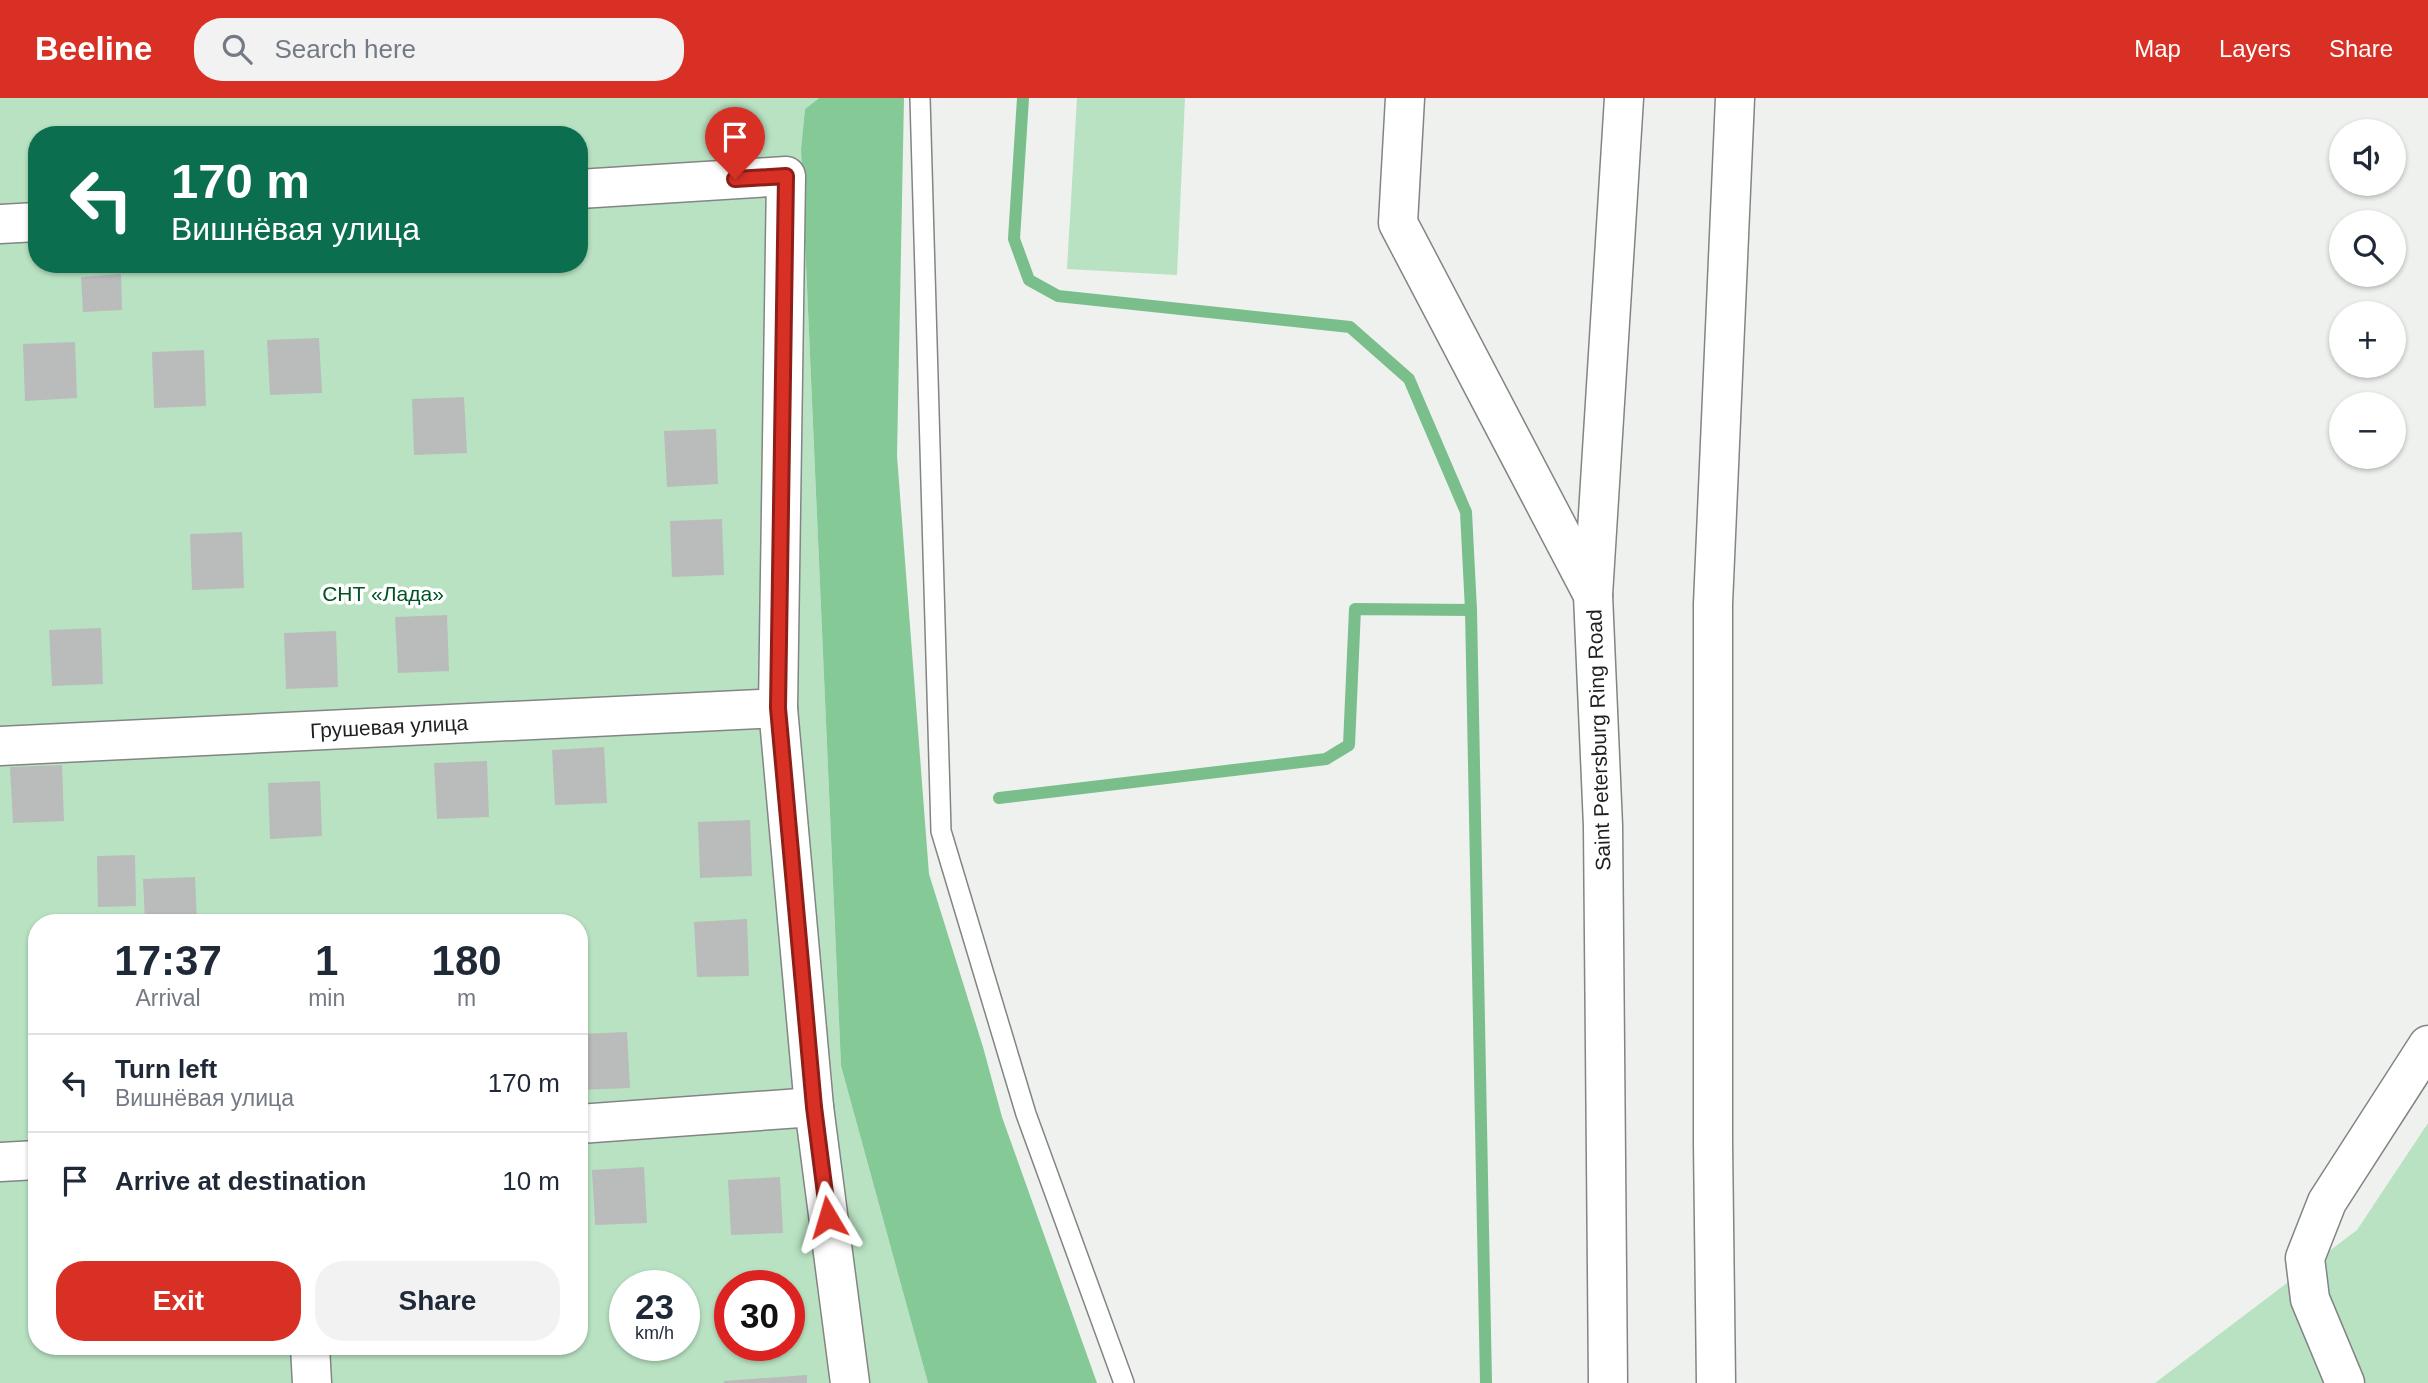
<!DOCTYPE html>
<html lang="en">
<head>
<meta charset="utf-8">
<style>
  body { margin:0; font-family:Arial,sans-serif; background:#f2f2f3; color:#1f2937; height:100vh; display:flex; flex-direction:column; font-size:26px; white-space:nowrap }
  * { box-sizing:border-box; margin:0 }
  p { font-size:23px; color:#747a83 }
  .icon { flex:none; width:38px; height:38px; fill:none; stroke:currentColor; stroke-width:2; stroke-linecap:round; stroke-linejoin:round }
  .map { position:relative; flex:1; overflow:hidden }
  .details { position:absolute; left:28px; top:816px; width:560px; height:441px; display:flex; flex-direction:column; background:#fff; border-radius:28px; box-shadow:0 2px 5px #0004 }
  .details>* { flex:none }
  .hud { position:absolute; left:28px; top:28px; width:560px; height:147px; border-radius:28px; box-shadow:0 2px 5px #0004; background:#0b6e4f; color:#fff; overflow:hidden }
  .controls { position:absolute; left:2329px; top:21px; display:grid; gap:14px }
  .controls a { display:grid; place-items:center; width:77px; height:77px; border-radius:50%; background:#fff; box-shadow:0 2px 5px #0004; font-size:35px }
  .speed { position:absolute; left:609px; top:1172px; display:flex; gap:14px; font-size:35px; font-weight:700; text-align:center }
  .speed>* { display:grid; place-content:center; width:91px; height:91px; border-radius:50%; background:#fff; box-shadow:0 2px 5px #0004; line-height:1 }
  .speed small { font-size:18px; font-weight:400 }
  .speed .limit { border:10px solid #d22; background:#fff; color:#111 }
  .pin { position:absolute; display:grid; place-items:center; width:60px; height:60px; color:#fff; margin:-72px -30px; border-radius:50% 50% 50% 0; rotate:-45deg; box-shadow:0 0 7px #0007 }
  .pin .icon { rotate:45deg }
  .me { position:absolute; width:77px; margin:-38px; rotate:353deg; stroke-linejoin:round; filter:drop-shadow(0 0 5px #0008) }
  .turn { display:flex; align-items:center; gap:24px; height:147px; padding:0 28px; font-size:32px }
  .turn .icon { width:91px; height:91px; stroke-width:2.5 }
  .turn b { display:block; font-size:49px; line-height:60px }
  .eta { display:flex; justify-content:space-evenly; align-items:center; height:119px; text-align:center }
  .eta b { font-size:42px; font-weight:800; line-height:49px }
  .cta { display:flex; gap:14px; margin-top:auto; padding:14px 28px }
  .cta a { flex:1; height:80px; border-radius:28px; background:#d93025; color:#fff; font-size:28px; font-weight:800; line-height:80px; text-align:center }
  .cta a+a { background:#f2f2f3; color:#1f2937 }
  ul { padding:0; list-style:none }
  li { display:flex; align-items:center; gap:21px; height:98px; padding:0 28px; border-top:2px solid #e0e1e3 }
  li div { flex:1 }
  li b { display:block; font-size:26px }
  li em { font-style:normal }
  header { display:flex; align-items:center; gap:42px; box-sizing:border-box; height:98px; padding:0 35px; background:#d93025; color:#fff }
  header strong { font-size:33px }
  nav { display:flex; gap:38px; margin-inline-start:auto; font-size:24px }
  .search { width:490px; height:63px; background:#f2f2f3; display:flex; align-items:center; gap:18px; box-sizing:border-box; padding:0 24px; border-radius:28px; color:#747a83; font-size:26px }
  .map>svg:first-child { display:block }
</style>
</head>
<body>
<header>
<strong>Beeline</strong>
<div class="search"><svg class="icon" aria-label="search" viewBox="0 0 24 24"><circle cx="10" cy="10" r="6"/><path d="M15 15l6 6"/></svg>Search here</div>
<nav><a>Map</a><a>Layers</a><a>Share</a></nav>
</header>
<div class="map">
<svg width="2428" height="1285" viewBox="0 0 2428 1285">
  <rect width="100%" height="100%" fill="#eef1ee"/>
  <!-- green -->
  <g fill="#b9e2c2" fill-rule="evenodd">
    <path d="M0,0H819L805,11L801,51L841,968L928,1285H0ZM37,37H579V166H37ZM37,824H579V1248H37ZM625,1188H684V1248H625ZM730,1188H789V1248H730Z"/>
    <path d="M1077,0H1185L1177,177L1067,171Z"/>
    <path d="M2428,1025V1285H2155L2357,1132Z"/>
  </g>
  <!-- forest -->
  <path fill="#85c996" d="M819,0H904L897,358L929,776L983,949L1002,1019L1097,1285H928L841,968L801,51L805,11Z"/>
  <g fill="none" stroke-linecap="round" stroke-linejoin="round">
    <!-- stream -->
    <g stroke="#7abe8c" stroke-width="12">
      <path d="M1023,0L1014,141L1029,182L1058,198L1350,229L1409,281L1466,414L1471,512L1486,1285"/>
      <path d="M999,700L1326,661L1349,647L1355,511L1471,512"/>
    </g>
  </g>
  <!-- building -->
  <g fill="#b9bcba">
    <path d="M121,176L122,212L83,214L81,179Z"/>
    <path d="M319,240L322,295L270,297L267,242Z"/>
    <path d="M75,244L77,300L25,303L23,246Z"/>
    <path d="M204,252L206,308L154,310L152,254Z"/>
    <path d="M464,299L467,355L414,357L412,301Z"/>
    <path d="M716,331L718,386L667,389L664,333Z"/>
    <path d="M722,421L724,477L672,479L670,423Z"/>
    <path d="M242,434L244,490L192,492L190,436Z"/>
    <path d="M447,517L449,573L398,575L395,519Z"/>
    <path d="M101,530L103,586L52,588L49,532Z"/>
    <path d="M336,533L338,589L286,591L284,535Z"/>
    <path d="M604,649L607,705L555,707L552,652Z"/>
    <path d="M487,663L489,719L437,721L434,665Z"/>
    <path d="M62,667L64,723L13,725L10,669Z"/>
    <path d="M320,683L322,738L270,741L268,685Z"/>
    <path d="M750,722L752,778L700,780L698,724Z"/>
    <path d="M135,757L136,808L98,809L97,758Z"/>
    <path d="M195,779L197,824H145L143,781Z"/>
    <path d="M747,821L749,878L697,879L694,824Z"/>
    <path d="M627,934L630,990L579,992V936Z"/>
    <path d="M644,1069L647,1125L595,1127L592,1072Z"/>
    <path d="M780,1079L783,1135L731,1137L728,1082Z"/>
    <path d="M807,1277V1285H724V1283Z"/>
  </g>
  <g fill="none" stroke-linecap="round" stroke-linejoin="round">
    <!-- service casing -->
    <g stroke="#828583" stroke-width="22">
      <path id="service" d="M920,0L941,733L1026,1016L1124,1285"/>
    </g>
    <!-- minor casing -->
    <g stroke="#828583" stroke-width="41">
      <g id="minor">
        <path d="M1405,0L1398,125L1593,497"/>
        <path d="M579,91L786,78L778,610L814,1009L850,1285"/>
        <path d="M0,126L37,124"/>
        <path d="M0,648L778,610"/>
        <path d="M579,1026L814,1009"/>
        <path d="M0,1064L37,1062"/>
        <path d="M310,1248L312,1285"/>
        <path d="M2345,1285L2310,1201L2305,1160L2327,1104L2428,947"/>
      </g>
    </g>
    <!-- motorway casing -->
    <g stroke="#828583" stroke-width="41">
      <g id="motorway">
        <path d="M1608,1285L1603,728L1593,497L1624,0"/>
        <path d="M1716,1285L1713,1045V506L1735,0"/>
      </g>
    </g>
    <!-- service -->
    <use href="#service" stroke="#fff" stroke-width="19"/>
    <!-- minor -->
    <use href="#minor" stroke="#fff" stroke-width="38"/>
    <!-- motorway -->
    <use href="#motorway" stroke="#fff" stroke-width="38"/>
  </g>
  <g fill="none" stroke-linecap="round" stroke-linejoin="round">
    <!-- route casing -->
    <g stroke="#8d1f18" stroke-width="18">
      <path id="route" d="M735,81L786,78L778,610L814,1009L828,1119"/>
    </g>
    <!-- route -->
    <use href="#route" stroke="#d93025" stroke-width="12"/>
  </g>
  <g text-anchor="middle" stroke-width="7" stroke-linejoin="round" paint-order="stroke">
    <!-- park labels -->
    <g font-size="21" fill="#005224" stroke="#fff">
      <text x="383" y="503">СНТ «Лада»</text>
    </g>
    <!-- street labels -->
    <g font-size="21" fill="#1e1f1e" stroke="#fff">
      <text transform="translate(389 629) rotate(-3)" y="7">Грушевая улица</text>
      <text transform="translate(1599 642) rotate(-92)" y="7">Saint Petersburg Ring Road</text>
    </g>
  </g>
</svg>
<div class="controls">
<a><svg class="icon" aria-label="sound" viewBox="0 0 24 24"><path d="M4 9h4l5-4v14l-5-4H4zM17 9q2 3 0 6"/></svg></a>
<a><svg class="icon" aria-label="search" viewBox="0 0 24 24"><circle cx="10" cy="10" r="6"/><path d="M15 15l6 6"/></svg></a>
<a>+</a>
<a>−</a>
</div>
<div class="speed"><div>23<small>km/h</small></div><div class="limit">30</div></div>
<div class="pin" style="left:735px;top:81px;background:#d93025"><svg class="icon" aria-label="arrive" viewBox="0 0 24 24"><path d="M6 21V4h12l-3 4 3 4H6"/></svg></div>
<svg class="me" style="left:828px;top:1119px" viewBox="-20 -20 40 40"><path d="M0-17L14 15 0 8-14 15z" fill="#d93025" stroke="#fff" stroke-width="4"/></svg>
<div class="hud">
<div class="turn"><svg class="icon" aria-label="left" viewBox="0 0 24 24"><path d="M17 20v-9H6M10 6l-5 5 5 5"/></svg><div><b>170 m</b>Вишнёвая улица</div></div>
</div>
<section class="details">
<div class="eta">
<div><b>17:37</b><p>Arrival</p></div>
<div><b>1</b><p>min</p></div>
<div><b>180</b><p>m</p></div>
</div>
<ul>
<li><svg class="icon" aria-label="left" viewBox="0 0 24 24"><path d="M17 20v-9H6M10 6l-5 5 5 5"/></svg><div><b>Turn left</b><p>Вишнёвая улица</p></div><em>170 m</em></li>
<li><svg class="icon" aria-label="arrive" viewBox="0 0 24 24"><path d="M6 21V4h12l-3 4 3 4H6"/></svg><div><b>Arrive at destination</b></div><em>10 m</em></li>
</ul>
<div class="cta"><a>Exit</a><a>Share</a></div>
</section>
</div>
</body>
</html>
